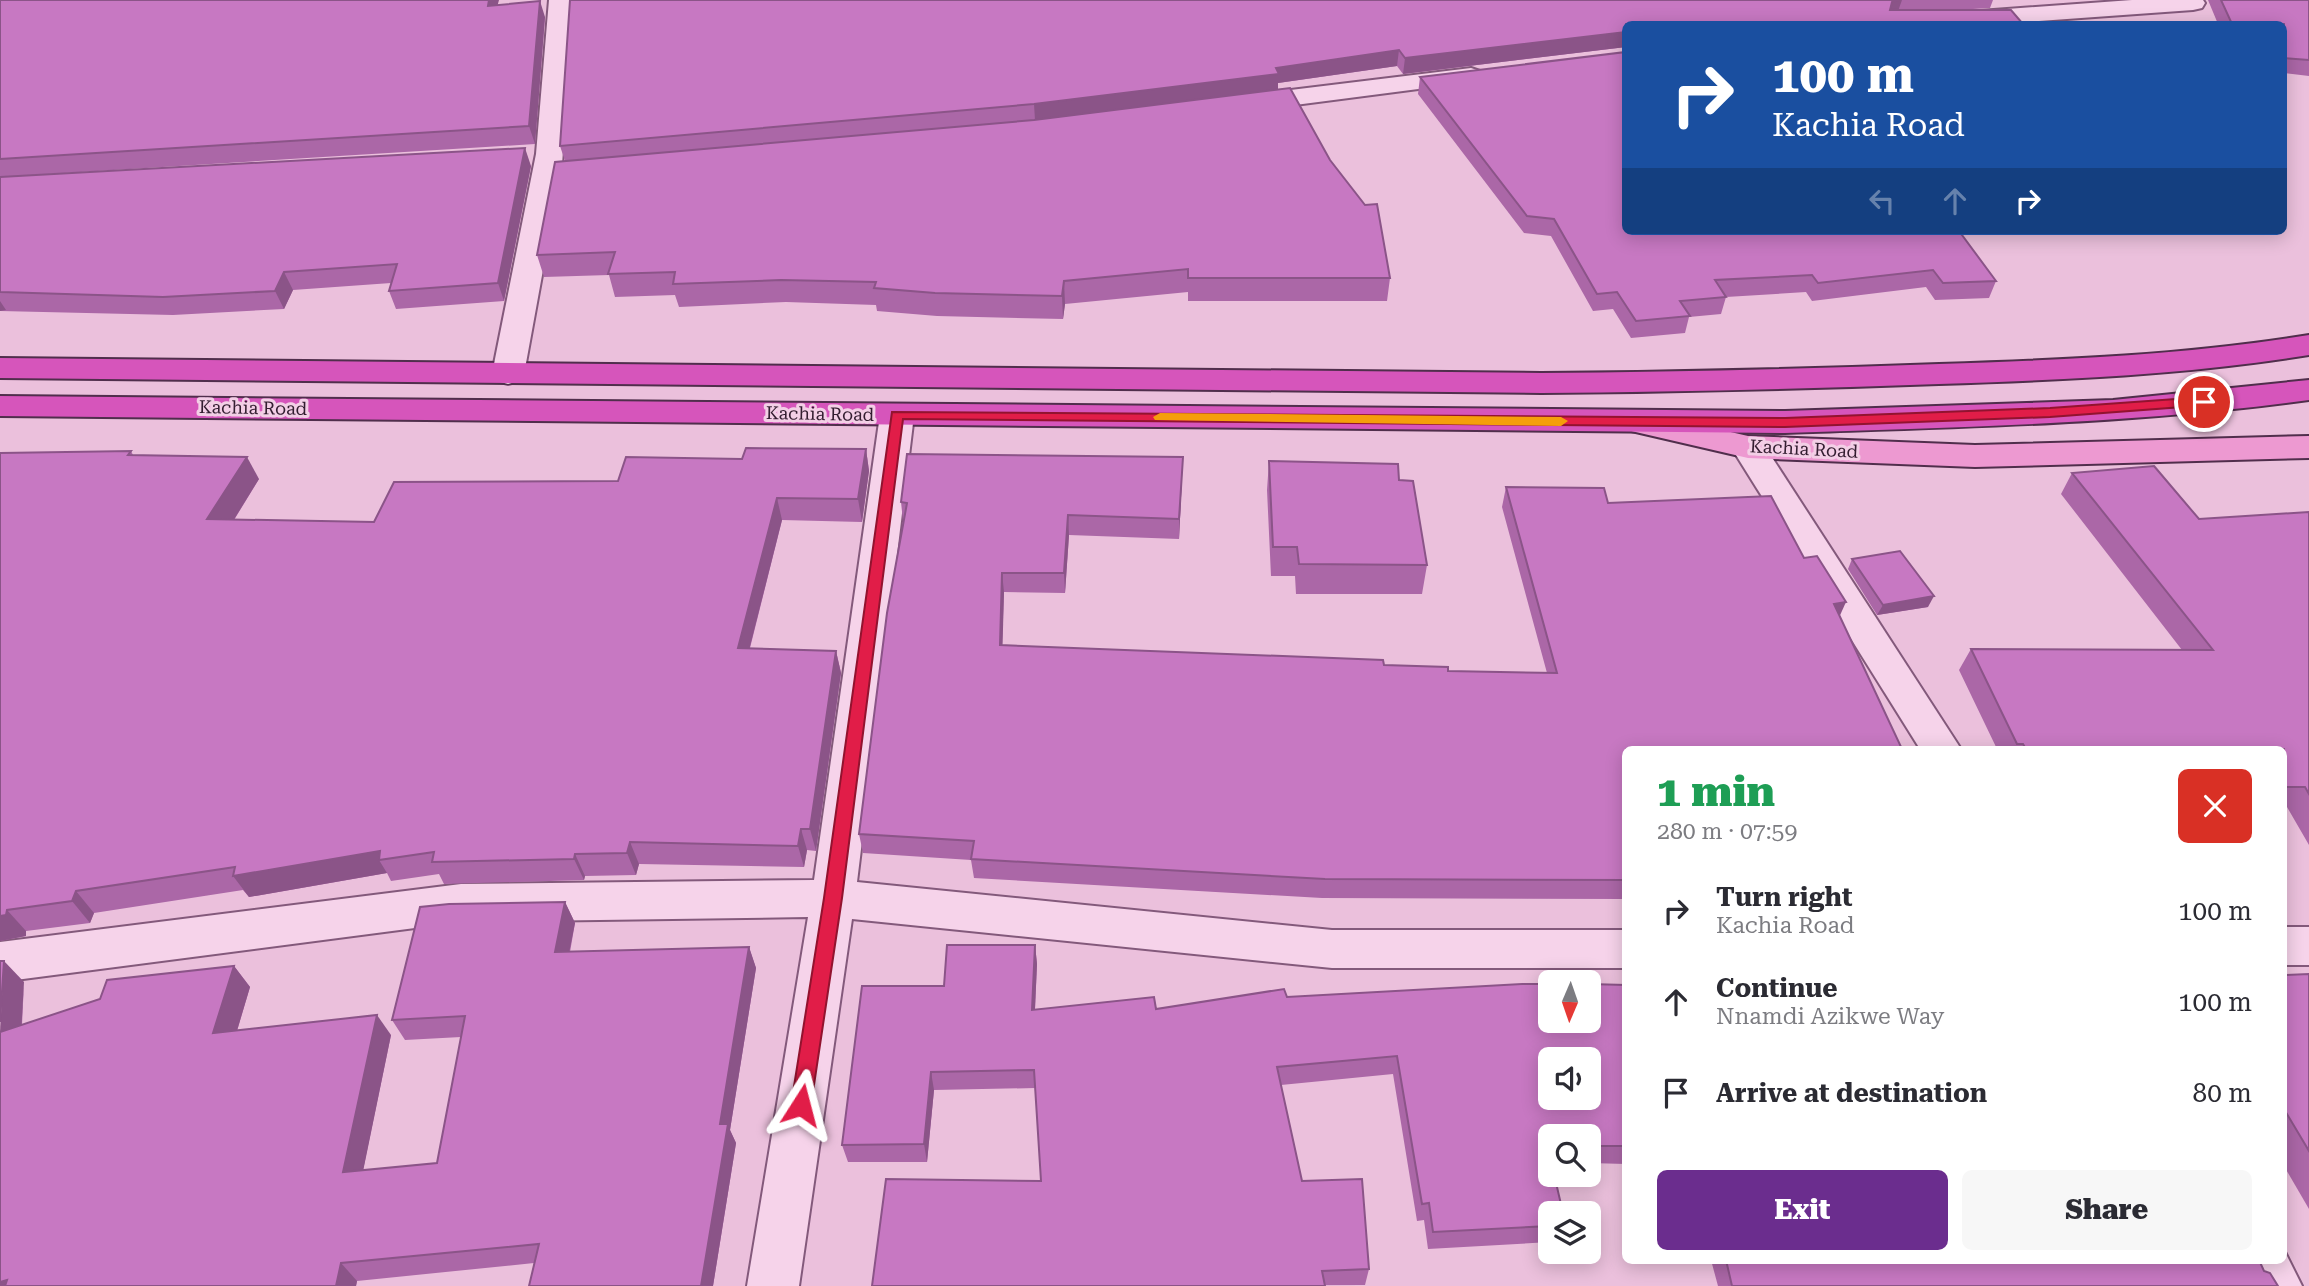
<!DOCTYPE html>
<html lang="en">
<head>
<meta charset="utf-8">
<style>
  body { margin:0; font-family:"Roboto Serif",serif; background:#f7f7f7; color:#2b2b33; height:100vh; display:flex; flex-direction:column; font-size:26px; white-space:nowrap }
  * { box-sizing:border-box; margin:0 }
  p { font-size:23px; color:#7c7c81 }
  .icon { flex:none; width:38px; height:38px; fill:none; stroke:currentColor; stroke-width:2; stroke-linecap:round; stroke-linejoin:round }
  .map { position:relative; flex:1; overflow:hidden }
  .drawer { position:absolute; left:1622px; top:746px; width:665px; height:518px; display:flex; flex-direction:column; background:#fff; border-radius:10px; box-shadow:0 4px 18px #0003 }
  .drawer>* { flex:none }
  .guide { position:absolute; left:1622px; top:21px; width:665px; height:214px; border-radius:10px; box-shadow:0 4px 18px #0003; background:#1a4fa0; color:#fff; overflow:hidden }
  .needle { width:46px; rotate:182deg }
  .tools { position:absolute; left:1538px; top:970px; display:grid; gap:14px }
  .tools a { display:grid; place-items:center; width:63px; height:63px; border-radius:10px; background:#fff; box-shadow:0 4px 18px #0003; font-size:35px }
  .pin { position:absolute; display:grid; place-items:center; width:60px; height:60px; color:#fff; margin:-30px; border:4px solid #fff; border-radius:50%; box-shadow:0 2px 7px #0007 }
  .me { position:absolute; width:77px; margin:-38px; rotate:9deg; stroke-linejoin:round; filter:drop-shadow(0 0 5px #0008) }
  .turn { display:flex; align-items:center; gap:24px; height:147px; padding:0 35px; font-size:32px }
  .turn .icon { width:91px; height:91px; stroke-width:2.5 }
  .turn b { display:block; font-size:49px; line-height:60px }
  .lanes { display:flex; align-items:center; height:66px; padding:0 35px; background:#0003; justify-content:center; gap:35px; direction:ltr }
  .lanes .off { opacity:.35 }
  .round { display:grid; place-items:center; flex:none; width:74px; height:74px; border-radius:10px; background:#f7f7f7 }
  .overview { display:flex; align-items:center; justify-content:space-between; height:119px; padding:0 35px }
  h1 { font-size:42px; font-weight:800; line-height:52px; color:#1e9e55 }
  .action { display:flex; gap:14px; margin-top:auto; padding:14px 35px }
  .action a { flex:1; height:80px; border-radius:10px; background:#6b2d8e; color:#fff; font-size:28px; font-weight:800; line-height:80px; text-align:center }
  .action a+a { background:#f7f7f7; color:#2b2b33 }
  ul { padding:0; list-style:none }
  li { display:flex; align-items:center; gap:21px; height:91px; padding:0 35px }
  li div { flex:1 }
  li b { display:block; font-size:26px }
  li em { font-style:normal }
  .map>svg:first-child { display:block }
</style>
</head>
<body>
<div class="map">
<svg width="2309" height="1286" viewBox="0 0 2309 1286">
  <rect width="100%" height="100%" fill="#ebc0dc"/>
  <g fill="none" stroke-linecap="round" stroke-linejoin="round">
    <!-- minor casing -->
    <g stroke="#83597b" stroke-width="4">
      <g id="minor">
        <path d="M549,0H573L562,165L605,162L615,164L619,170L615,176L559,182L524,374L519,381L508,384L497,381L492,374L536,154Z"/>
        <path d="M2132,0H2203L2205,3L2202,8L2193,10L1995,24H1886L1889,19L1898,17Z"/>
        <path d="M1471,68L1480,71L1484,76L1480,81L1242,112L1233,110L1229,104L1233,98L1242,96Z"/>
        <path d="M897,404L909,407L914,415L857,882L1332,930H1626V968H1332L852,919L799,1286H747L808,917L461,922L0,982V942L461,884L814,880L880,415L885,407Z"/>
        <path d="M1748,436L1760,439L1961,749H1920L1731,447L1736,439Z"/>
        <rect x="2284" y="927" width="25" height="38"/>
        <path d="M2284,1250L2302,1286H2246L2234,1260H2284Z"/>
      </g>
    </g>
    <!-- major casing -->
    <g stroke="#502e4c" stroke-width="4">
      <path id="major" d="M1639,411L1748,436L1975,445L2309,436V458L1975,467L1748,458L1627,430L1622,422L1627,414Z"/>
    </g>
    <!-- highway casing -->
    <g stroke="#502e4c" stroke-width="4">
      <g id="highway">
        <path d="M2309,335V355C2186,375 2063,380 1939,384C1806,389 1674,392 1541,393L0,378V358L1541,373C1674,372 1806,369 1939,364C2063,360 2186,355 2309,335Z"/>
        <path d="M2309,380V400C2135,424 1960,427 1785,433L0,416V396L1785,411L2113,400Z"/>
      </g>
    </g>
    <!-- minor -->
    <use href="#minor" fill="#f6d3ea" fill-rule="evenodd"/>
    <!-- major -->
    <use href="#major" fill="#ed99d1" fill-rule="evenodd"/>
    <!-- highway -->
    <use href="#highway" fill="#d655bb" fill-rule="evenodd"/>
  </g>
  <!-- wall -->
  <g fill="#ab67a7">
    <path d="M0,0L498,5L545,17L535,144L0,177Z"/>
    <path d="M570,0H1993L1990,8L1956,10L1626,24V47L1403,74L1397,66L1278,83V90L1390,278L1387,301H1188V292L1065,304L1063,319L937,316L877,311L876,305L786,302L679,307L675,295L615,297L609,275L544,277L537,255L565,161L560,146Z"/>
    <path d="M2208,0H2309V76L2284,73V24H2218Z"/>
    <path d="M1420,77L1959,231L1996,281L1989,298L1935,300L1926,287L1812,301L1806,292L1726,297L1721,314L1689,317L1685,333L1631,338L1613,309L1593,311L1551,236L1524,233L1418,94Z"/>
    <path d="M531,166L504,301L396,309L389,291L391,283L293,290L284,309L173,315L0,311V177Z"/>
    <path d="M866,449L869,471L862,522L782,520L750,648L836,651L841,673L816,851L807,850L804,867L639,864L636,875L585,876L584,880L444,884L439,874L391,881L387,873L249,897L243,890L94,913L90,923L26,931V936L0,941V453L131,451L133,455L259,479L234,520L374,522L618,481L742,459Z"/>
    <path d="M1269,461L1399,480L1427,565L1422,594H1296L1295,576H1271L1267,490Z"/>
    <path d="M2072,473L2199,519L2309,512V845L2287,807H2284V749H1997L1959,670L1971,649L2182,650L2061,494Z"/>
    <path d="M1182,477L1179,539L1069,535L1065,593L1004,592L1002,645L1384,665L1448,671L1547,673L1502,507L1506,487L1626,749V899L1322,898L974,878L971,860L863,853L859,834L903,521L901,502Z"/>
    <path d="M1852,559L1928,607L1877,615L1848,569Z"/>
    <path d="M565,902L575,923L570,952L749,947L756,968L730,1130L736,1143L713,1286H529L534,1263L357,1281L356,1286H0L24,982L22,1025L234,966L250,987L237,1031L391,1035L363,1170L437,1163L461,1037L405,1040L392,1020Z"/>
    <path d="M1035,945L1037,964L1035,1010L1156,1009L1287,997L1626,985V1164L1589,1163V1136H1550V1242L1428,1249L1424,1220L1417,1221L1393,1074L1281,1085L1302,1181L1369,1269L1365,1285L872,1286L1041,1181L1035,1088L934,1090L927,1162H848L842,1145L944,986Z"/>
    <path d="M2309,974V1209L2284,1166V975Z"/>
    <path d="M1711,1260H2259L2264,1271L2278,1286H1718Z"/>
  </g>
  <!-- shaded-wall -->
  <g fill="#8b5488">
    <path d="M489,0H499L493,22L488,6Z"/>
    <path d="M1899,0H1902L1897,14L1887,18L1892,2Z"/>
    <path d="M540,1L545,17L535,144L529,126Z"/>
    <path d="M1626,32V47L1403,74L1405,58Z"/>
    <path d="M1399,50L1397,66L1278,83V90L1035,120L1034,104Z"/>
    <path d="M525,148L531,166L504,301L498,283Z"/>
    <path d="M284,272L293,290L284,309L275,291Z"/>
    <path d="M1064,281L1065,304L1063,319L1062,296Z"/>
    <path d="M0,301L6,310L0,311Z"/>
    <path d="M866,449L869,471L862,522L858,499Z"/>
    <path d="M247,457L259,479L220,542L207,519Z"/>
    <path d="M1183,457L1182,477L1179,539V519Z"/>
    <path d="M777,498L782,520L744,670L738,648Z"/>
    <path d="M1068,515L1069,535L1065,593L1064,573Z"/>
    <path d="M1002,573L1004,592L1002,665L1000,645Z"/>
    <path d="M1934,596L1928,607L1877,615L1883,605Z"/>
    <path d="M1846,602L1837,622L1834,604Z"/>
    <path d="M836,651L841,673L816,851L810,829Z"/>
    <path d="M801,829L807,850L804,867L798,846Z"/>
    <path d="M630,842L639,864L636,875L627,853Z"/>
    <path d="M380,851L379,860L387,873L249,897L233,876Z"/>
    <path d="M575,854L585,876L584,880L574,859Z"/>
    <path d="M76,891L94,913L90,923L72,901Z"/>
    <path d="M565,902L575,923L565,973L555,952Z"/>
    <path d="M7,910L26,931V936L0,941V916Z"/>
    <path d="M1035,945L1037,964L1034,1029L1032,1010Z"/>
    <path d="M749,947L756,968L730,1130L736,1143L713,1286H701L720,1124Z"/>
    <path d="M4,961L24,982L20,1052L0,1032Z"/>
    <path d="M234,966L250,987L230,1054L213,1033Z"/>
    <path d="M377,1015L391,1035L359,1191L343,1172Z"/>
    <path d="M931,1072L934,1090L927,1162L924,1144Z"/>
    <path d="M341,1263L357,1281L356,1286H336Z"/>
    <path d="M7,1280L14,1286H0V1282Z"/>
  </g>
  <!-- building -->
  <g fill="#c778c2" stroke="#8b5488" stroke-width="2" fill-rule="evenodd">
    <path d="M0,0H489L488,6L540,1L529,126L0,159Z"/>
    <path d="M570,0H1899L1892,2L1890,10H2011L2023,24H1626V32L1405,58L1399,50L1276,68L1279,74L1034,104L560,146Z"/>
    <path d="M2221,0H2309V60L2284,58V24H2232Z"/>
    <path d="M1626,52V231H1959L1996,281L1943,283L1933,270L1818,283L1812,275L1715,280L1726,297L1680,301L1690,316L1636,321L1617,292L1597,294L1554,219L1527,216L1420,77Z"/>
    <path d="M1290,88L1330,160L1365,205L1377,204L1390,278H1188V269L1064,281L1062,296L935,293L874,288L876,282L781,280L673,284L675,272L608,274L615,252L537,255L555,162L1034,120Z"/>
    <path d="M525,148L498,283L389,291L397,264L284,272L275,291L163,297L0,292V177Z"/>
    <path d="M746,448L866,449L858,499L777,498L738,648L836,651L810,829H801L798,846L630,842L627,853L575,854L574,859L432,862L434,852L379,860L380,851L233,876L235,867L76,891L72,901L7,910L6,915L0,916V453L131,451L128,455L247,457L207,519L374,522L394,482L618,481L626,457L742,459Z"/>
    <path d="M907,454L1183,457L1179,519L1068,515L1064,573H1002L1000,645L1383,660L1384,665L1448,667V671L1557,673L1506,487L1604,488L1608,503L1771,496L1804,558L1817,556L1846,602L1834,604L1902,749H1626V880L1325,879L971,859L974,841L859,834L887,613L907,503L901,502Z"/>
    <path d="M1269,461L1398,464L1399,480L1413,481L1427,565L1299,564L1297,547H1273Z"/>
    <path d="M2154,466L2199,519L2309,512V794L2305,787H2284V749H2026L2023,744H2017L1971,649L2213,650L2072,473Z"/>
    <path d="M1900,551L1934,596L1883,605L1852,559Z"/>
    <path d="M565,902L555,952L749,947L720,1124H728L701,1286H529L539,1244L341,1263L336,1286H5L7,1280L0,1282V1032L100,999L107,980L234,966L213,1033L377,1015L343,1172L437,1163L465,1016L392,1020L420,907L449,904Z"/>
    <path d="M947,945H1035L1032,1010L1154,997L1156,1009L1284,989L1287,997L1522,984H1550V1020H1589V984L1626,985V1146H1589V1136H1550V1146H1547L1550,1160V1174H1554L1563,1213H1550V1226L1433,1232L1429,1203L1422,1204L1397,1056L1277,1067L1302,1181L1362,1179L1369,1269L1322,1271L1325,1286H872L886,1179L1041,1181L1034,1070L931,1072L924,1144L842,1145L862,986H944ZM1550,1059H1589V1097H1550Z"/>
    <path d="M0,961H4L0,1022Z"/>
    <path d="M2309,974V1151L2284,1109V975Z"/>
    <path d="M1726,1260H2259L2264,1271L2270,1273L2278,1286H1732Z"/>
  </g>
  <!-- route -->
  <path fill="#e11d48" stroke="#92132f" stroke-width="2" d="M2204,397L2209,399V405L2050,417L1785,427L903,419L842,898L811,1105L808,1112L801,1114L794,1112L791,1105L824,898L892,412L1785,418L2050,408Z"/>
  <!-- slow -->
  <path fill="#f59e0b" d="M1160,413L1561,417L1568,421L1561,426L1155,420L1153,417Z"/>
  <g text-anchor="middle" stroke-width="6" stroke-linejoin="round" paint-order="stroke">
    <!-- street labels -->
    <g font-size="18" fill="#331d30" stroke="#f3cfe6">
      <text transform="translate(253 408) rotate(1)" y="6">Kachia Road</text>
      <text transform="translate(820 414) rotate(1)" y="6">Kachia Road</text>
      <text transform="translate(1804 449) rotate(3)" y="6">Kachia Road</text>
    </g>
  </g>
</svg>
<div class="tools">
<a><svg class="needle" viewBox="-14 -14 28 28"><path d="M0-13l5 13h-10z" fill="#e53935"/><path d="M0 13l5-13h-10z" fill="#7c7c81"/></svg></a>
<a><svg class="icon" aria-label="sound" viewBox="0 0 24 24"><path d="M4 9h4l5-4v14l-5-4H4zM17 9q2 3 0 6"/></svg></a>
<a><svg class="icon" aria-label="search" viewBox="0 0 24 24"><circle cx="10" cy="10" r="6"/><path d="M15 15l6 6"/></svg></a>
<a><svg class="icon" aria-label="layers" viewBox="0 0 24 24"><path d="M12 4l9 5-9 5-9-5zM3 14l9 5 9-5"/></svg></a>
</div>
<div class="pin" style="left:2204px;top:402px;background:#d93025"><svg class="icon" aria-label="arrive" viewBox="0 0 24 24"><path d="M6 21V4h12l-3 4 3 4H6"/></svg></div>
<svg class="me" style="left:801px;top:1105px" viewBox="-20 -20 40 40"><path d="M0-17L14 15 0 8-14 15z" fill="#e11d48" stroke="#fff" stroke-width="4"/></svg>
<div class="guide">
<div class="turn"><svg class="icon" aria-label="right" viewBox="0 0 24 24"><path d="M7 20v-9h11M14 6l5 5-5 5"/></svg><div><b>100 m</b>Kachia Road</div></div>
<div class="lanes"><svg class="icon off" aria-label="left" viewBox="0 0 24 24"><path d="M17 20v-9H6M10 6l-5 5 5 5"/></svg><svg class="icon off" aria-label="ahead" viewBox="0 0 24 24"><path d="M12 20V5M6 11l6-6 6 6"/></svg><svg class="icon" aria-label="right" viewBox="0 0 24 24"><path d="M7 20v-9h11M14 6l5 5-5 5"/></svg></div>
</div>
<section class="drawer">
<div class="overview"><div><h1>1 min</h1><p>280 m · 07:59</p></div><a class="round" style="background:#d93025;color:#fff"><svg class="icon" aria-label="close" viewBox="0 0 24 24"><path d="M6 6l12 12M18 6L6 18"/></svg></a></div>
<ul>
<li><svg class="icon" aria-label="right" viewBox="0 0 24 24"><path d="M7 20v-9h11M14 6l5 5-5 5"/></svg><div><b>Turn right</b><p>Kachia Road</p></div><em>100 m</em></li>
<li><svg class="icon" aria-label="ahead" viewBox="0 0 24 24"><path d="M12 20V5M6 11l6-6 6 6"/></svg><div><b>Continue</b><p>Nnamdi Azikwe Way</p></div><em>100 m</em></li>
<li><svg class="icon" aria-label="arrive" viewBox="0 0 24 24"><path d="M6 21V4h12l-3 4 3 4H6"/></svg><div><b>Arrive at destination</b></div><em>80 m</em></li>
</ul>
<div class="action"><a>Exit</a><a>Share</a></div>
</section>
</div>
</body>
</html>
